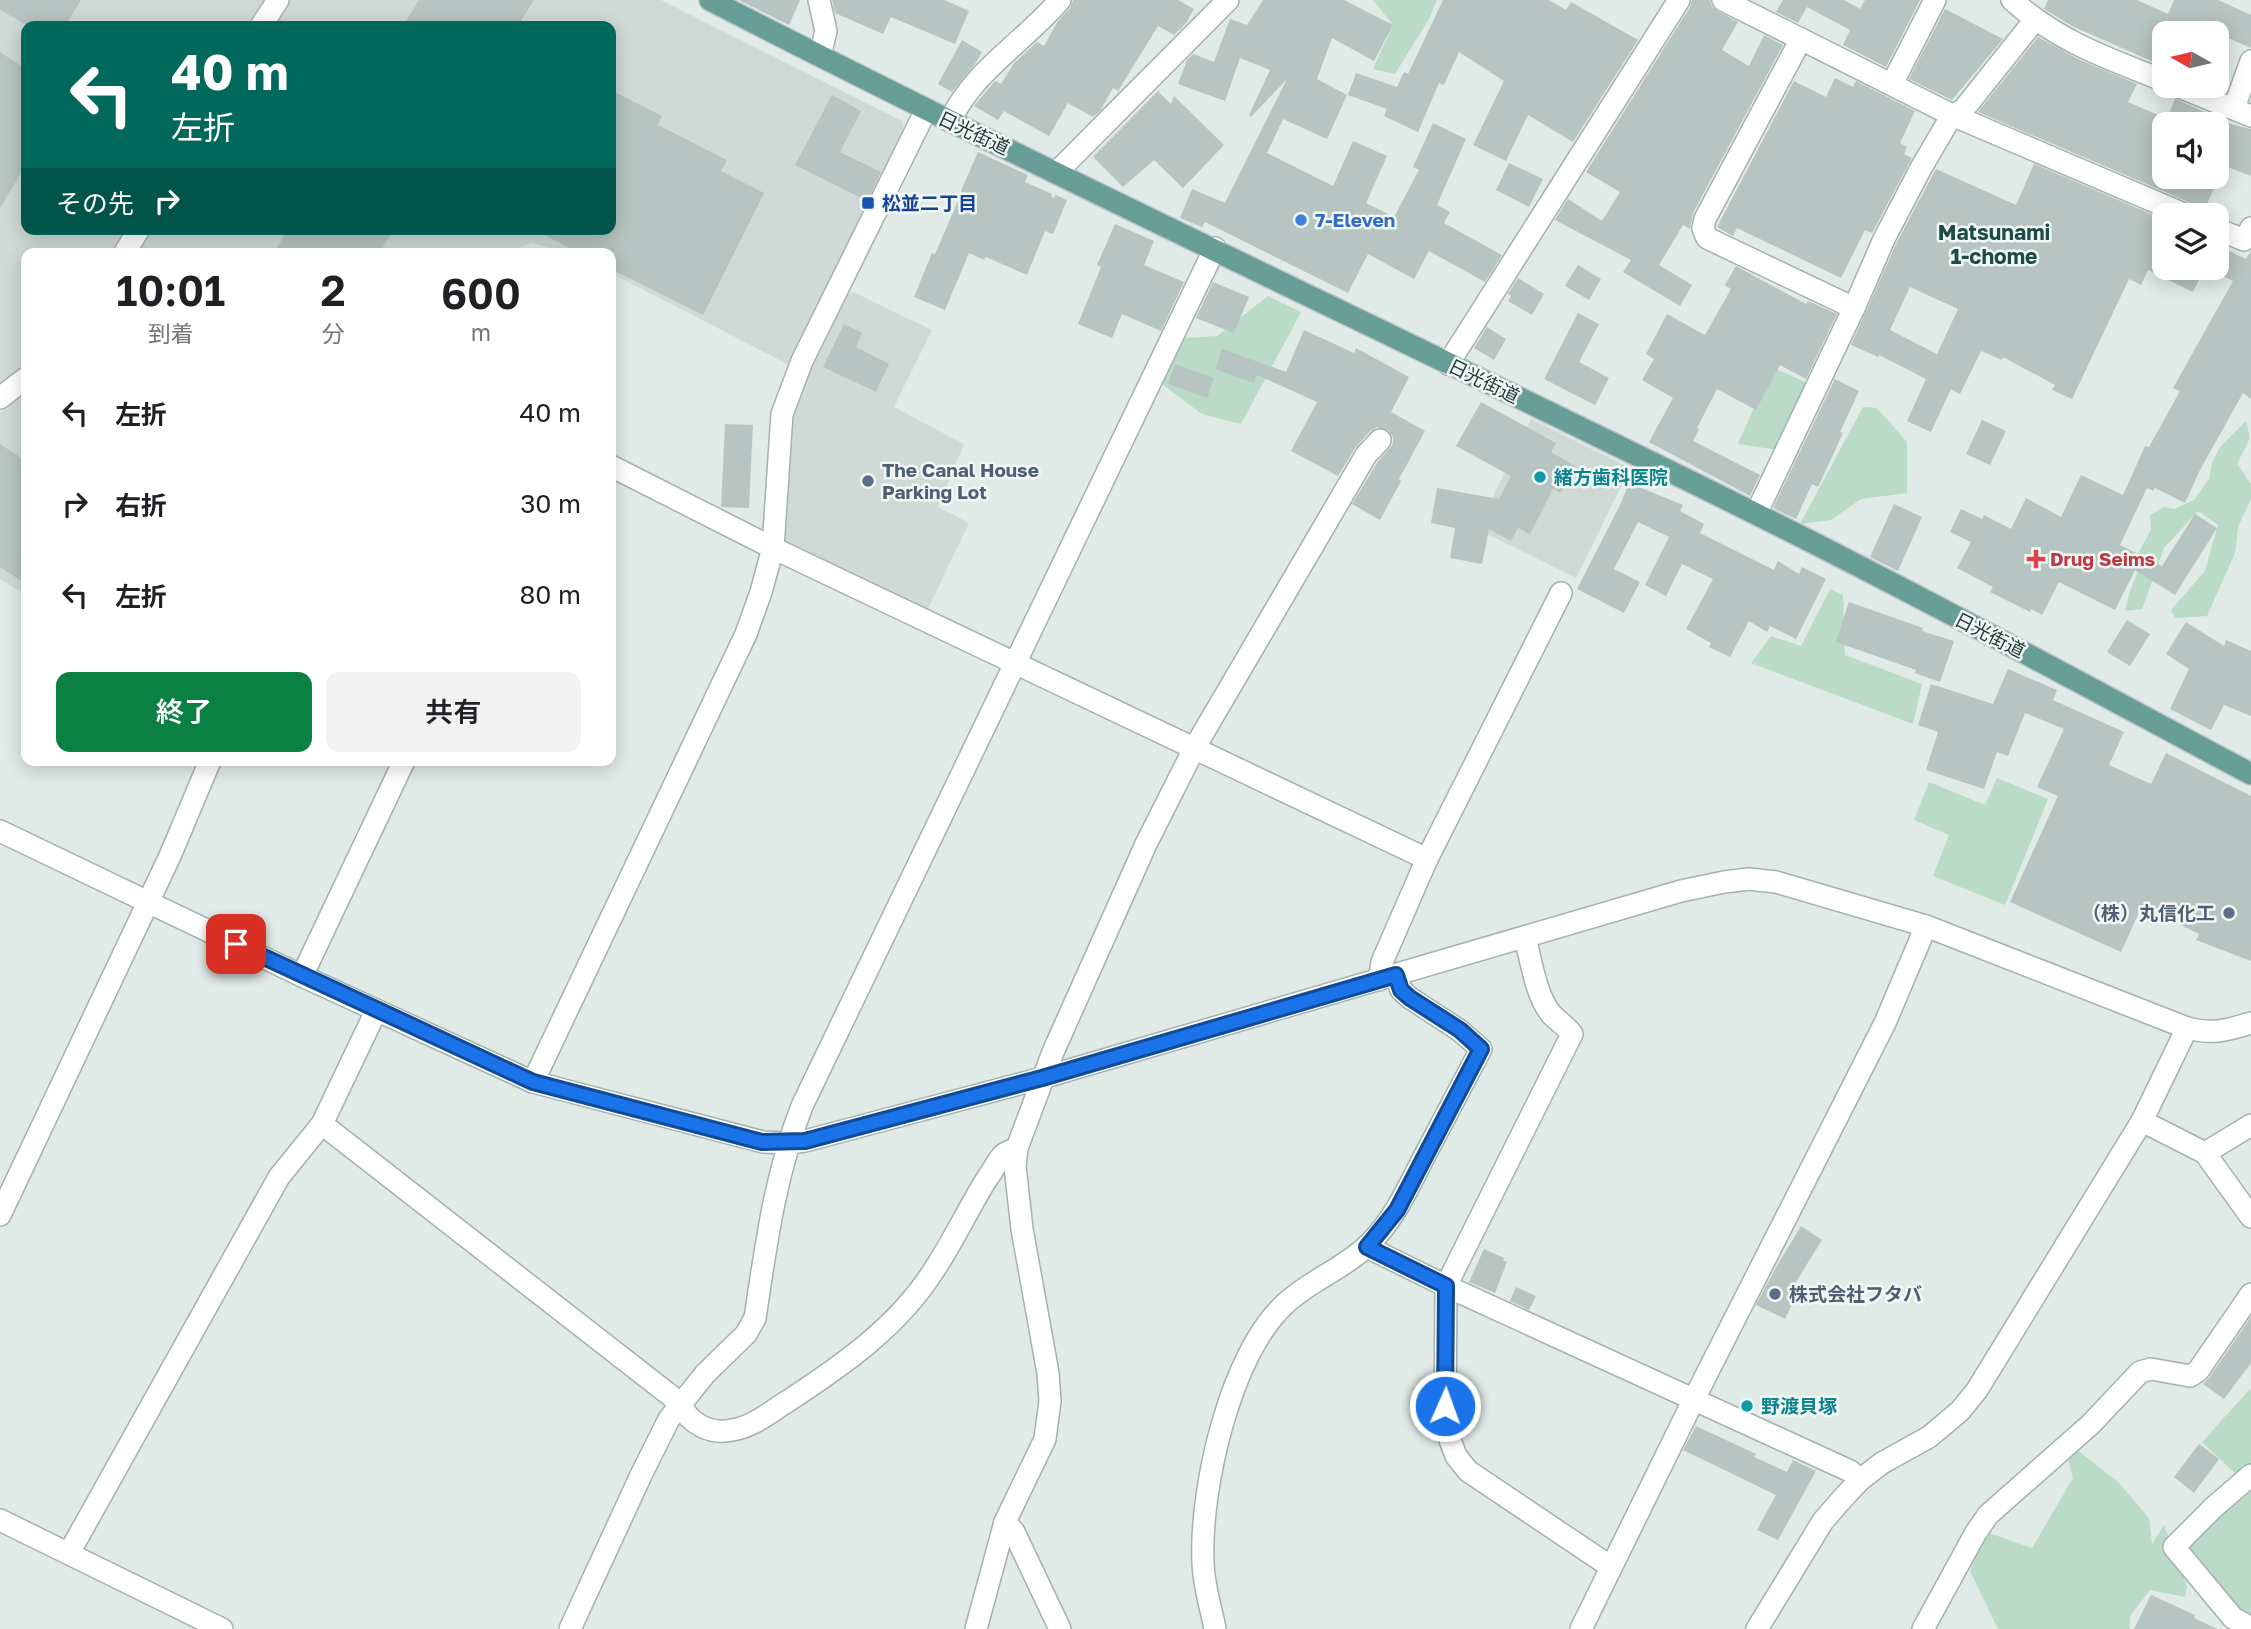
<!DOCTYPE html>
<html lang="ja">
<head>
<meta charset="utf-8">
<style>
  body { margin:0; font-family:"Golos Text","Noto Sans JP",sans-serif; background:#f2f2f2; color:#202124; height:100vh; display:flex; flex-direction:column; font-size:26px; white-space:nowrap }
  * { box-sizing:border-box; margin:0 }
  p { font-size:23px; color:#757577 }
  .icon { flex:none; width:38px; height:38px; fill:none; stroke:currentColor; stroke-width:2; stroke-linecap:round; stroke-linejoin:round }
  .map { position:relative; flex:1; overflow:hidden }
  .details { position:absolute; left:21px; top:248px; width:595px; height:518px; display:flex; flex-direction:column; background:#fff; border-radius:14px; box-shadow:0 4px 18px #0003 }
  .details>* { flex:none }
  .banner { position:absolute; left:21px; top:21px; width:595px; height:214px; border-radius:14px; box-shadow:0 4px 18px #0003; background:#00695c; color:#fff; overflow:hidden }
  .needle { width:46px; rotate:278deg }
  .fabs { position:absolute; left:2152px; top:21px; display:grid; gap:14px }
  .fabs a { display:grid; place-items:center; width:77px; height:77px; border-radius:14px; background:#fff; box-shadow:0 4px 18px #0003; font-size:35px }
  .pin { position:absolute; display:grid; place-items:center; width:60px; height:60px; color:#fff; margin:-30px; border-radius:14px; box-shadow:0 4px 10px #0006 }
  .me { position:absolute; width:77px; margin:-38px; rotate:2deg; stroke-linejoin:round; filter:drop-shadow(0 0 5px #0008) }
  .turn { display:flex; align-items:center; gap:24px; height:147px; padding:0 35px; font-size:32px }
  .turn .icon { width:91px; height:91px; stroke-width:2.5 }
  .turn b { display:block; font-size:49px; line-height:60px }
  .then { display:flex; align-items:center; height:66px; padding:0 35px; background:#0003; gap:14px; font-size:26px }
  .eta { display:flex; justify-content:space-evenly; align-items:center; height:119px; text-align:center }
  .eta b { font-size:42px; font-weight:600; line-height:49px }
  .primary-button { display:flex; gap:14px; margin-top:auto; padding:14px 35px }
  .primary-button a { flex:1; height:80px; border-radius:14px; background:#0b8043; color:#fff; font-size:28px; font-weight:600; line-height:80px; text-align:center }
  .primary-button a+a { background:#f2f2f2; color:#202124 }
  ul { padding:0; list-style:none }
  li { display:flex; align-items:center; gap:21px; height:91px; padding:0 35px }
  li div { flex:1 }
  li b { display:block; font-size:26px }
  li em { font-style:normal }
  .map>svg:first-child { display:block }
</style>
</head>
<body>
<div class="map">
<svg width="2251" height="1629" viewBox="0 0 2251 1629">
  <rect width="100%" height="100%" fill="#e0eae7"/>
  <!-- built -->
  <g fill="#cfdad6">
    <path d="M0,0H267L251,26H26V229H127L112,254H26V366L0,385Z"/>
    <path d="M289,0H661L902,121L905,135L791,366L611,273V254H574L531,243L500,254H134L149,229H611V26H273Z"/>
    <path d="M853,292L932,330L894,407L964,444L938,507L969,523L927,611L782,541L786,426L840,297Z"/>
    <path d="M26,393V595L0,579V413Z"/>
    <path d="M1531,419L1630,468L1576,578L1477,529Z"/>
  </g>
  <!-- green -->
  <g fill="#badbc7">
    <path d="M1373,0H1437L1429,19L1395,74L1373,69L1393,25Z"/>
    <path d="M1268,296L1301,312L1241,424L1202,414L1159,382L1185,338L1217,336Z"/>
    <path d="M1772,367L1823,390L1792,452L1738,444Z"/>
    <path d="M1863,407L1877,408L1907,442V493L1861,499L1831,520L1800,524Z"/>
    <path d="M2246,421L2250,438L2237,464L2251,484V499L2238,527L2235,553L2207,616L2175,618L2171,610L2205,571L2218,525L2198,511L2164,548L2142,609L2125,611L2129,594L2137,574L2135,559L2151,530L2150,515L2164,507L2174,509L2194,500L2209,479L2212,463L2220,447Z"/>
    <path d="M1830,589L1843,595L1845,655L1922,684L1913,724L1751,663L1771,636L1801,646Z"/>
    <path d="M1997,778L2048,799L2005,905L1933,876L1949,835L1914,820L1929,782L1985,805Z"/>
    <path d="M2251,1388V1466L2236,1474L2202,1442Z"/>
    <path d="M2063,1439L2118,1482L2149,1518L2152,1544L2164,1525L2187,1586L2185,1597L2150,1590L2130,1616V1629H1998L1970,1571L1986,1532L2032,1548L2073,1478Z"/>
    <path d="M2251,1486V1621L2235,1612L2187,1552L2200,1530Z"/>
  </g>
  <!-- building -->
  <g fill="#b6c5c1" fill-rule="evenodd">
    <path d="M0,0H81L65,26H28L0,10Z"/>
    <path d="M419,0H534L518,26H403Z"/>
    <path d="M739,0H800L789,25Z"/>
    <path d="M832,0H944L969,11L955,44L891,17L883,34L835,13Z"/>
    <path d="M1073,0H1178L1194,9L1186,23L1174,35L1158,26L1118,91L1113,88L1100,111L1093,117L1068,103L1049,136L1004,111L998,120L974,106L995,81L1001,84L1014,63L1037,42L1044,46L1058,21L1070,8Z"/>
    <path d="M1263,0H1344L1393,25L1374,61L1332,38L1317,79L1347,95L1327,139L1283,119L1267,153L1333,186L1353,141L1387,156L1366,203L1394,217L1419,170L1413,167L1433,123L1466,139L1437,205L1450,212L1444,223L1502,255L1485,282L1429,251L1414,279L1368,254L1348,293L1205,222L1202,227L1180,218L1192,189L1225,203L1287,79L1251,117L1249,115L1270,70L1240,58L1225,101L1178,84L1187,60L1193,54L1214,62L1230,19L1247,25Z"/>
    <path d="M1443,0H1549L1566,10L1571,2L1638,40L1573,142L1528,115L1506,161L1473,145L1504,81L1459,52L1444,85L1439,83L1418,132L1384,116L1387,109L1348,95L1356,73L1397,87L1404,72L1408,74Z"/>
    <path d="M1692,0H1710L1712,7L1717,11L1738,22L1722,50L1749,66L1764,35L1783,45L1693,213L1690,229L1683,225L1659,265L1692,285L1680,306L1623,272L1631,260L1555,220L1568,199L1602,221L1620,192L1586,172L1690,7Z"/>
    <path d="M1783,0H1844L1860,9L1865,0H1920L1886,67L1843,45L1850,30L1807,7L1798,23L1776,12Z"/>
    <path d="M2048,0H2137L2168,14L2174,0H2218L2251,15V48L2194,23L2190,33H2165V67L2072,26L2044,9Z"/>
    <path d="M1945,9L2003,39L1952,100L1909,79Z"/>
    <path d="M2038,37L2078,59L2137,84L2128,102L2165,118V123L2175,99L2234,125L2251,129V176L2217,163V124H2165V177H2219L2202,215H2199L2197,208L2191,203L1978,112Z"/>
    <path d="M962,40L982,52L975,64L952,92L938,84Z"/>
    <path d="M0,52L26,69V165L0,208Z"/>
    <path d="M1835,78L1853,87L1856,81L1915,111L1900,143L1907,147L1904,154L1912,158L1872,233L1865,230L1841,278L1737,228L1733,236L1717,227L1794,81L1826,97Z"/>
    <path d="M611,90L662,116L658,125L727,160L721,171L764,193L703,315L611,269V254H581L533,229H611Z"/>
    <path d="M1158,91L1171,104L1174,96L1224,145L1183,188L1154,160L1123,187L1093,157Z"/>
    <path d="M832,95L861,111L840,152L881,172L867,201L795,165Z"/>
    <path d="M978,152L1028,175L1025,182L1052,194L1051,196L1053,198L1056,195L1067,200L1053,234L1045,231L1027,275L986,257L984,260L969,253L945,310L914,297L932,253L935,254L962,192L961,191Z"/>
    <path d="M1509,163L1543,179L1529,207L1496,190Z"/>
    <path d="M2034,164L2165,220V268H2205L2193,292L2148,270L2141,285L2129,279L2072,399L2052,390L2055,385L2003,357L2002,360L1981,351L1960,394L1951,389L1931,432L1907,421L1926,379L1879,355L1878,357L1851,345L1896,244L1936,169L2016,205ZM1910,287L1958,309L1937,354L1890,330Z"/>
    <path d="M1115,224L1154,241L1144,265L1184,282L1161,331L1122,314L1112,338L1078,324L1101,267L1097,265Z"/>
    <path d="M288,229H394L379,254H273Z"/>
    <path d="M2217,245L2246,259L2251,251V399L2243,393L2200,470L2185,503L2155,488L2153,491L2147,488L2120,545L2162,566L2195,514L2217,528L2175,595L2135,570L2115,610L2059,582L2042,615L2031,609L2030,612L1990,592L1993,587L1957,568L1971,542L1950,532L1961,509L1982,519L1984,515L2011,529L2026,498L2061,517L2081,475L2123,495L2145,446L2149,447L2180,391L2173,388L2233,281L2217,273Z"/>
    <path d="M1578,265L1601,279L1589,300L1565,286Z"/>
    <path d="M1736,266L1806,304L1808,301L1837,314L1806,379L1780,365L1756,410L1717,389L1697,428L1699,429L1693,441L1760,475L1750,496L1649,442L1673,398L1642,380L1654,359L1646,354L1667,314L1705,335L1731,289L1725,285Z"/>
    <path d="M1518,278L1544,294L1532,315L1508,301L1511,296L1508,294Z"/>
    <path d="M1213,282L1249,297L1234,333L1196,318Z"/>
    <path d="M1578,313L1599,324L1579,362L1609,378L1595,405L1544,379Z"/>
    <path d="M844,324L862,333L856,347L889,364L876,392L823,367Z"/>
    <path d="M1487,327L1506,339L1494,360L1474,348Z"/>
    <path d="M1304,330L1354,353L1356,348L1409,377L1391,412L1425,431L1399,479L1401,481L1380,520L1352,504L1377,463L1393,444V437L1388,430L1377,427L1370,431L1355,448L1338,476L1291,451L1317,402L1257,375L1254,383L1215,369L1222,349L1286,372Z"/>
    <path d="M1175,364L1214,378L1207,398L1168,384Z"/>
    <path d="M1835,379L1859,391L1840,432L1843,433L1818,487L1812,484L1796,519L1773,508Z"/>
    <path d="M1481,402L1556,443L1551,452L1575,466L1561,493L1553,489L1530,534L1518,528L1511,541L1489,529L1482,564L1450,558L1455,528L1431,523L1437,488L1499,499L1511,476L1456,446Z"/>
    <path d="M1982,420L2006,431L1990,465L1966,454Z"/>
    <path d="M725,424L753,425L749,508L721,507Z"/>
    <path d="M0,444L26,461V584L0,567Z"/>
    <path d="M1629,483L1683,505L1680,511L1704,524L1700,533L1774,570L1778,561L1799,574L1802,567L1826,579L1796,639L1770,626L1767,632L1749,621L1730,657L1709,647L1711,643L1686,629L1713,579L1682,564L1666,596L1645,585L1669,537L1638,522L1614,569L1640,582L1624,613L1577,589L1620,505Z"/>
    <path d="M1894,504L1922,517L1898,571L1870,557Z"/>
    <path d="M1849,602L1923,628L1922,631L1954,641L1940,682L1915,673L1916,670L1836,642Z"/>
    <path d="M2127,620L2150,634L2130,666L2107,652Z"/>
    <path d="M2186,622L2224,646L2226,640L2251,651V716L2224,705L2211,730L2170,709L2189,669L2166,654Z"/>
    <path d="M2008,669L2057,690L2053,700L2124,732L2109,765L2151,784L2166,753L2251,796V961L2196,940L2199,934L2142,906L2121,952L2010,902L2058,796L2037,787L2064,729L2025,713L2008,756L1997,752L1984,789L1926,770L1938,732L1918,725L1931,684L1993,704Z"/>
    <path d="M1801,1226L1822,1240L1794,1285L1800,1288L1785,1319L1756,1305L1775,1269Z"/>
    <path d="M1484,1249L1504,1258L1503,1260L1507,1262L1495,1293L1469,1282Z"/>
    <path d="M1516,1287L1536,1296L1529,1310L1510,1301Z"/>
    <path d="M2251,1317V1363L2224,1399L2203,1384L2209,1378Z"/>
    <path d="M1696,1426L1756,1454L1754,1457L1787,1472L1793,1460L1816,1471L1778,1540L1757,1530L1776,1495L1683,1450Z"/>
    <path d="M2199,1444L2219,1459L2194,1493L2174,1477Z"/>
    <path d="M2151,1595L2195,1615L2194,1618L2217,1629H2134Z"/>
  </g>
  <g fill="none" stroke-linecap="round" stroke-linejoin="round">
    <!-- minor casing -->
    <g stroke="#a3b2af" stroke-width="24">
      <g id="minor">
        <path d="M819,0L826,31L820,56"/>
        <path d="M1723,0L1952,115L2186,215"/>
        <path d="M2012,0C2057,41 2109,59 2165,81"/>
        <path d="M261,26L278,0"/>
        <path d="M1801,39L1705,219L1703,229L1707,238L1854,308"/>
        <path d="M1892,84L1935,0"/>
        <path d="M2177,86L2251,116"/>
        <path d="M2234,108L2251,61"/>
        <path d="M926,110L802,361L782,414L773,548L1427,859"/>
        <path d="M950,121C974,70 1024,42 1060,0"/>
        <path d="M1057,172L1228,0"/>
        <path d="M2217,229L2244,240L2251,228"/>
        <path d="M124,254L139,229"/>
        <path d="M1448,364L1679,0"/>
        <path d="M0,398L26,378"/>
        <path d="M1756,514L1854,308L1884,239L1921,168L1952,115L1963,110L2034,21"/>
        <path d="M0,831L302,976L533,1082L763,1142L788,1143L805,1141L1042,1078L1681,891L1724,882L1749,879L1776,882L1926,926L2187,1028C2213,1035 2227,1030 2251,1023"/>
        <path d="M1525,937C1531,960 1536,997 1552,1015C1559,1022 1566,1026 1572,1034L1446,1286L1445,1426L1456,1456L1468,1471L1611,1567"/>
        <path d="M302,976L404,761"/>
        <path d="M1379,980L1382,962L1427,859L1561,593"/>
        <path d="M533,1082L746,634L761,592L773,548L611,466"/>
        <path d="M2142,1121L2205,1153L2251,1217"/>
        <path d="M322,1124L680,1403C688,1423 710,1435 732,1430C753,1427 770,1412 788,1401C843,1365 899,1326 934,1270C954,1240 969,1207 988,1177C993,1171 997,1161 1003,1155C1006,1152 1013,1150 1017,1148"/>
        <path d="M2205,1153L2251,1125"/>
        <path d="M0,1215L170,856L210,761"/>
        <path d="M1367,1247L1446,1286L1850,1471L1860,1480"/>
        <path d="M2251,1475L2214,1507L2174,1547L2233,1618L2251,1628"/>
        <path d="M0,1520L222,1629"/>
        <path d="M1005,1522L1014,1532L1060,1629"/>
        <path d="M69,1553L279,1177L322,1124L376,1011"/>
        <path d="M570,1629L642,1473L669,1419L705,1374L746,1334L755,1318C766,1245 775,1175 802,1106L1215,248"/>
        <path d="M976,1629L1005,1522L1045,1439L1050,1401L1048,1373L1022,1229L1015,1166L1017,1148L1053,1052L1146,844L1195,747L1366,455L1380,440"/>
        <path d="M1215,1629C1211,1607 1203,1584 1203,1561C1200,1489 1230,1354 1285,1304C1309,1281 1343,1269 1367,1246C1393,1222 1408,1188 1424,1157C1443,1121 1462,1085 1481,1049L1459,1030L1410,998L1401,990L1396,975"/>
        <path d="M1581,1629L1694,1399L1885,1023L1926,926"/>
        <path d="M1757,1629L1823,1521L1843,1498L1860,1480L1882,1463L1929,1437L1960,1411L1977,1390L2142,1121L2187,1028"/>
        <path d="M1923,1629L1975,1534L1988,1515L2091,1424L2140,1372L2151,1369L2190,1376L2198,1371L2251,1294"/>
      </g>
    </g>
    <!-- major casing -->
    <g stroke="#bdc4c3" stroke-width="24">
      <path id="major" d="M710,0C1054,177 1406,340 1752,512C1921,596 2086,686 2251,774"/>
    </g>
    <!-- minor -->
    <use href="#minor" stroke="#fff" stroke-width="21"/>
    <!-- major -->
    <use href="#major" stroke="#679e97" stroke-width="21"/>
  </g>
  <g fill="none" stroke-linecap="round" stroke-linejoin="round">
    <!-- route casing -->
    <g stroke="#114b97" stroke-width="18">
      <path id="route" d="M236,944L533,1082L762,1142L805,1141L1042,1078L1396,975L1401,990L1410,998L1460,1030L1481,1049L1397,1210L1367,1247L1446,1286L1445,1406"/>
    </g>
    <!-- route -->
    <use href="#route" stroke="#1a73e8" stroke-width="12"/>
  </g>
  <!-- markers -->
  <rect fill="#1a4fb4" stroke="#f0f7f5" stroke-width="2.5" x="861" y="196" width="14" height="14" rx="3.5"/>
  <circle fill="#3f7fe0" stroke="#f0f7f5" stroke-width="2.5" cx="1301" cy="220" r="7"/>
  <g fill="#0f9aa8" stroke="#f0f7f5" stroke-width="2.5">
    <circle cx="1540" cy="477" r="7"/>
    <circle cx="1747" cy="1406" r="7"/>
  </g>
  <g fill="#5c6f8a" stroke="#f0f7f5" stroke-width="2.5">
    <circle cx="868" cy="481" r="7"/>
    <circle cx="2229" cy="913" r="7"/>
    <circle cx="1775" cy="1294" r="7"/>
  </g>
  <path fill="#e0444e" stroke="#f0f7f5" stroke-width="2.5" d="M2032.5 548.5h7v7h7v7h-7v7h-7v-7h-7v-7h7z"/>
  <g text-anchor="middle" stroke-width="5" stroke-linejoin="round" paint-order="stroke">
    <!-- street labels -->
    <g font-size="19" fill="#223a37" stroke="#f0f7f5">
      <text transform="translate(974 133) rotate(25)" y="7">日光街道</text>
      <text transform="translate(1484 381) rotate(26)" y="7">日光街道</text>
      <text transform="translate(1990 635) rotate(27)" y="7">日光街道</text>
    </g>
    <!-- transit labels -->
    <g font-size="19" font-weight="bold" fill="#164399" stroke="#f0f7f5" text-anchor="start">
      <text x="882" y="210">松並二丁目</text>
    </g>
    <!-- shop labels -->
    <g font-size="19" font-weight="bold" fill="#366cbe" stroke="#f0f7f5" text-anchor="start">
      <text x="1315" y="227">7-Eleven</text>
    </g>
    <!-- service labels -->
    <g font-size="19" font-weight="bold" fill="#4e5e75" stroke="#f0f7f5" text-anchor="start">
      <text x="882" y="477">The Canal House<tspan x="882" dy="22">Parking Lot</tspan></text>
      <text x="2215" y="920" text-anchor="end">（株）丸信化工</text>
      <text x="1789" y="1301">株式会社フタバ</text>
    </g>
    <!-- culture labels -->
    <g font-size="19" font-weight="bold" fill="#0d838f" stroke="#f0f7f5" text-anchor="start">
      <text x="1554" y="484">緒方歯科医院</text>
      <text x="1761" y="1413">野渡貝塚</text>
    </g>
    <!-- health labels -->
    <g font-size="19" font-weight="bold" fill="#be3a42" stroke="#f0f7f5" text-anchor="start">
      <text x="2050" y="566">Drug Seims</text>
    </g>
    <!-- neighbourhood labels -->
    <g font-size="21" font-weight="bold" fill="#1f4b46" stroke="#f0f7f5">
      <text x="1994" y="240">Matsunami<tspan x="1994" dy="24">1-chome</tspan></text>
    </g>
  </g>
</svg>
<div class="fabs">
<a><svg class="needle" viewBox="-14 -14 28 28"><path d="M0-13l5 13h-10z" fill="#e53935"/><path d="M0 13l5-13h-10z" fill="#757577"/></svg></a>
<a><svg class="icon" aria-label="sound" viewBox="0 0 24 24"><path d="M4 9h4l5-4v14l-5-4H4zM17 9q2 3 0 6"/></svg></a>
<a><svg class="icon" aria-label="layers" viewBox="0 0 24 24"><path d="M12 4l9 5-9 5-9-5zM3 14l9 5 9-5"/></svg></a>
</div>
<div class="pin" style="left:236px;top:944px;background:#d93025"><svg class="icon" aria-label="arrive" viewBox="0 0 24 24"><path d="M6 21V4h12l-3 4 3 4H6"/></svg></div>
<svg class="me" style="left:1445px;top:1406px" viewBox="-20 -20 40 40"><circle r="17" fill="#1a73e8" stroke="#fff" stroke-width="3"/><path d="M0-11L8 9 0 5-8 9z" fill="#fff"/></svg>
<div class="banner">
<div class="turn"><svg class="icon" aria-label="left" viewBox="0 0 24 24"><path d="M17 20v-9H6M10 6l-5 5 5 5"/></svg><div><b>40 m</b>左折</div></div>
<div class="then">その先<svg class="icon" aria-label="right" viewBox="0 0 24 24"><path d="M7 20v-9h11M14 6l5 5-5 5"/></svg></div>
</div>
<section class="details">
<div class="eta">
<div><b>10:01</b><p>到着</p></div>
<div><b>2</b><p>分</p></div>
<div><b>600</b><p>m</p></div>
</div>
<ul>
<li><svg class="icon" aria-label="left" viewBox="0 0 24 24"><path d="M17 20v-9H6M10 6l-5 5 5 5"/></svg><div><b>左折</b></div><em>40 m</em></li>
<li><svg class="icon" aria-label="right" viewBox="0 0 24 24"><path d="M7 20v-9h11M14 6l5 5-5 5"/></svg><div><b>右折</b></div><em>30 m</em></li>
<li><svg class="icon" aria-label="left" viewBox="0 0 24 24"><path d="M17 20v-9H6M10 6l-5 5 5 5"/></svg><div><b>左折</b></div><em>80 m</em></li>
</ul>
<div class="primary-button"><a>終了</a><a>共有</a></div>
</section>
</div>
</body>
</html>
